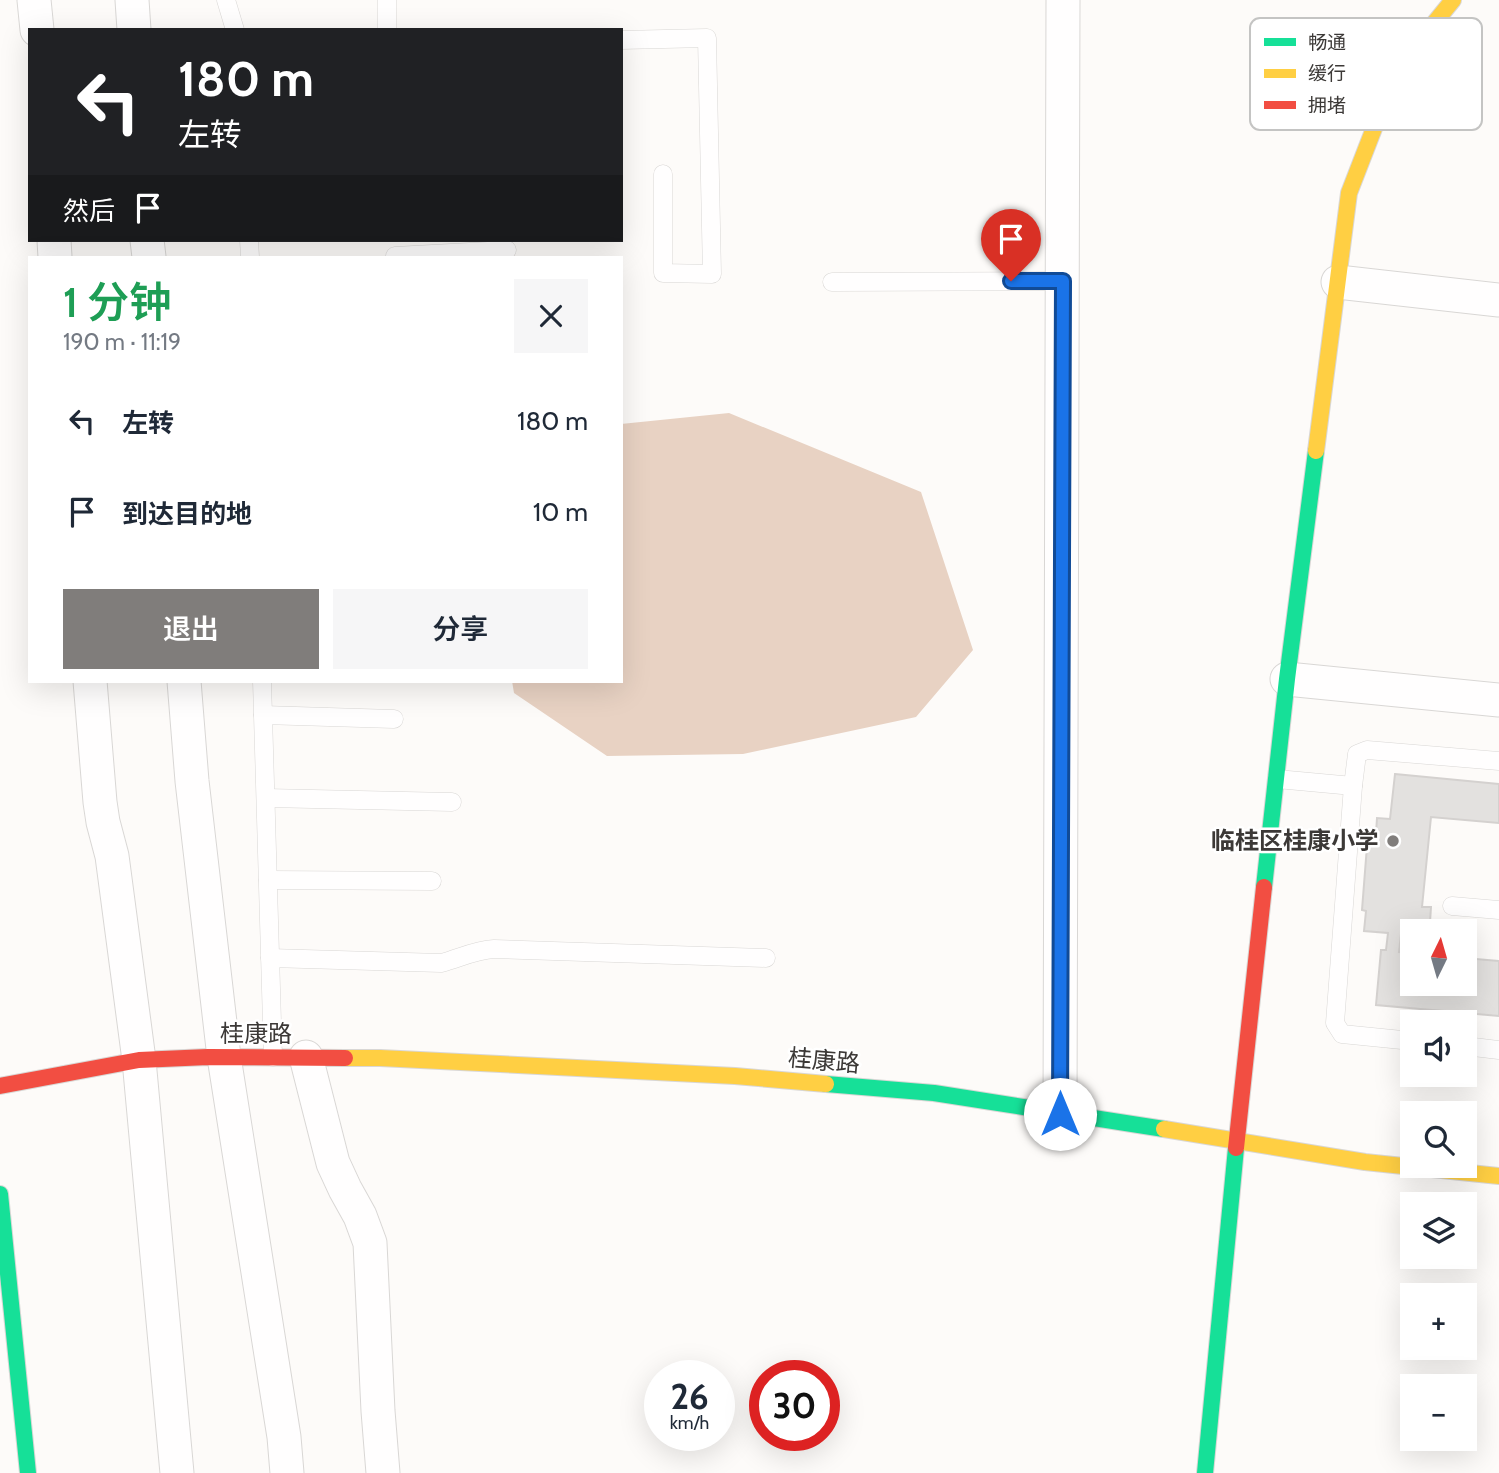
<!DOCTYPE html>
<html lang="zh">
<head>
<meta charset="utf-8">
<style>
  body { margin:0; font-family:Cabin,"Noto Sans SC",sans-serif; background:#f6f6f7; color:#1f2937; height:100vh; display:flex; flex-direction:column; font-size:26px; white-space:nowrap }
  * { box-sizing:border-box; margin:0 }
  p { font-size:23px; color:#747a83 }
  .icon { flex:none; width:38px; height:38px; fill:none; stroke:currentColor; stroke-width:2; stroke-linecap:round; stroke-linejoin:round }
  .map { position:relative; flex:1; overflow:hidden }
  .side { position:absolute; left:28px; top:256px; width:595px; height:427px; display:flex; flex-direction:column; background:#fff; border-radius:0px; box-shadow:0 7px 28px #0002 }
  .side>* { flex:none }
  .guide { position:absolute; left:28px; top:28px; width:595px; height:214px; border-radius:0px; box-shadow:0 7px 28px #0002; background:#202124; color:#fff; overflow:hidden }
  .needle { width:46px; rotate:5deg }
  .fabs { position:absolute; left:1400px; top:919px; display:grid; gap:14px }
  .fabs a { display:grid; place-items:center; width:77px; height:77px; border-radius:0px; background:#fff; box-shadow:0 7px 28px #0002; font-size:35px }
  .speed { position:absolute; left:644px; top:1360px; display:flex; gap:14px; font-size:35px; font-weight:700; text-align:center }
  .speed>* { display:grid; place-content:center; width:91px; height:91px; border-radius:50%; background:#fff; box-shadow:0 7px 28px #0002; line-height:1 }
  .speed small { font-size:18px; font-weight:400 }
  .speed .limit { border:10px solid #d22; background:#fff; color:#111 }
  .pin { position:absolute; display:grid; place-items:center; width:60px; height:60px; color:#fff; margin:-72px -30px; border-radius:50% 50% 50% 0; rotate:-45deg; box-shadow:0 0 7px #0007 }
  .pin .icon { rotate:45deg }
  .me { position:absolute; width:77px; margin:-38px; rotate:0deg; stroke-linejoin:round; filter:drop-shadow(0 0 5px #0008) }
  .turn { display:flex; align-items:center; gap:24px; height:147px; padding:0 35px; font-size:32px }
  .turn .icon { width:91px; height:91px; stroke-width:2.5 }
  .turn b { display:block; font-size:49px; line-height:60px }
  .then { display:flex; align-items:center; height:66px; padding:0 35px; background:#0003; gap:14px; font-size:26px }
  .round { display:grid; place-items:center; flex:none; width:74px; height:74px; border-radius:0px; background:#f6f6f7 }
  .overview { display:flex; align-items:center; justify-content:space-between; height:119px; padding:0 35px }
  h1 { font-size:42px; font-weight:600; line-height:52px; color:#1e9e55 }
  .button { display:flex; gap:14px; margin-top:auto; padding:14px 35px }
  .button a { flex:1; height:80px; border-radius:0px; background:#807d7b; color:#fff; font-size:28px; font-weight:600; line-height:80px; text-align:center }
  .button a+a { background:#f6f6f7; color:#1f2937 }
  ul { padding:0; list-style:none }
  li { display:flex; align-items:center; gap:21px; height:91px; padding:0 35px }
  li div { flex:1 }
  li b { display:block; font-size:26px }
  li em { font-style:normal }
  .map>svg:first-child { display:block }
</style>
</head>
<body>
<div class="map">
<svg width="1499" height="1473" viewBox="0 0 1499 1473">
  <rect width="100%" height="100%" fill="#fdfbf9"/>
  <!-- forest -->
  <path fill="#e8d2c3" d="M729,413L921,492L973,650L916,717L743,754L607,756L514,693L512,681H621V424Z"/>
  <!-- building -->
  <path fill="#e3e1df" stroke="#d4d1cf" stroke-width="2" d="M1395,774L1499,784V823L1431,817L1422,907H1431L1430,922L1422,921L1421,931H1412V935L1401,934L1399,952L1412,953V984H1465V958L1499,961V1016L1376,1005L1381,950H1386L1388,933L1364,931L1366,911L1362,910L1368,833L1376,834L1377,818L1390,819Z"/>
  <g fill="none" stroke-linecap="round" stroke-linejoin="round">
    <!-- lane casing -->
    <g stroke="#d9d7d5" stroke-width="19">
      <g id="lane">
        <path d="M226,0L235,30"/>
        <path d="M387,0V30"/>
        <path d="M621,40L707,38L712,274L663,273V174"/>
        <path d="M249,240L250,257"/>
        <path d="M395,256L507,250"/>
        <path d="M832,282L1063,281"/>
        <path d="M262,681L273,1057"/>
        <path d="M263,715L394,719"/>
        <path d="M1277,779L1353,786L1335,1023L1342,1034L1412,1041"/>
        <path d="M1353,786L1357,754L1367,750L1499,761"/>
        <path d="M266,798L452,802"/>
        <path d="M268,880L432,881"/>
        <path d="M1452,906L1499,910"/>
        <path d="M270,958L441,963C460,958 475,950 494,949L766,958"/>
        <path d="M1465,1046L1499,1050"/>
      </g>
    </g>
    <!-- street casing -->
    <g stroke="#d9d7d5" stroke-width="35">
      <g id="street">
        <path d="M34,0L37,30"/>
        <path d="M132,0L134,30"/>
        <path d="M54,240L55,257"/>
        <path d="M147,240L149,257"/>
        <path d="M1338,282L1499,300"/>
        <path d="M1287,679L1499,700"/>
        <path d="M90,681L100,802L103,822L112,856L139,1060L177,1473"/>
        <path d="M184,681L192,781L224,1057L284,1437L287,1473"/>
        <path d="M306,1057L333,1163L345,1189L360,1216L370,1243L378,1411L383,1473"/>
        <path d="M1060,1114L1063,0"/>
      </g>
    </g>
    <!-- fast casing -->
    <g stroke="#d9d7d5" stroke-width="18">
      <g id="fast">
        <path d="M1264,887L1287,679L1316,451"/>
        <path d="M826,1084L934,1093L1164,1129"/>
        <path d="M0,1194L28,1473"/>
        <path d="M1205,1473L1236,1148"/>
      </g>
    </g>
    <!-- slow casing -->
    <g stroke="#d9d7d5" stroke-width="18">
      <g id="slow">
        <path d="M1316,451L1349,193L1397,69L1453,0"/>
        <path d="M345,1058H380L735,1076L826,1084"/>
        <path d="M1164,1129L1365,1162L1499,1176"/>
      </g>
    </g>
    <!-- jam casing -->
    <g stroke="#d9d7d5" stroke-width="18">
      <g id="jam">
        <path d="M0,1086L139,1060L208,1057L345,1058"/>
        <path d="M1236,1148L1264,887"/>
      </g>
    </g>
    <!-- lane -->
    <use href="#lane" stroke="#fffefe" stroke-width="18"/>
    <!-- street -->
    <use href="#street" stroke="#fffefe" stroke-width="33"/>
    <!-- fast -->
    <use href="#fast" stroke="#16e098" stroke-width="16"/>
    <!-- slow -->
    <use href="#slow" stroke="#ffcf43" stroke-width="16"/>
    <!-- jam -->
    <use href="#jam" stroke="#f24e42" stroke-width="16"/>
  </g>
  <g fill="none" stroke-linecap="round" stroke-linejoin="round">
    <!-- route casing -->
    <g stroke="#114b97" stroke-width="18">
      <path id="route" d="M1011,281H1063L1060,1114"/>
    </g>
    <!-- route -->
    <use href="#route" stroke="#1a73e8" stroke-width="12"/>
  </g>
  <!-- markers -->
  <circle fill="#807d7b" stroke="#fff" stroke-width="2.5" cx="1393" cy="841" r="7"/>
  <g text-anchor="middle" stroke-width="5" stroke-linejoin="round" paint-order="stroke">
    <!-- poi labels -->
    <g font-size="24" font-weight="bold" fill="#3c3937" stroke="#fff" text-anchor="end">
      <text x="1379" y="849">临桂区桂康小学</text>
    </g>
    <!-- street labels -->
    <g font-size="24" fill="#3c3937" stroke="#fff">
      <text x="256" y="1042">桂康路</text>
      <text transform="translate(824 1061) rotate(5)" y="8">桂康路</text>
    </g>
  </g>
  <!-- legend -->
  <rect x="1250" y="18" width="232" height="112" rx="10" fill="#fff" stroke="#c4c4c3" stroke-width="2"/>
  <rect x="1264" y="38" width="32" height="8" fill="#16e098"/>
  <rect x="1264" y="69" width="32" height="9" fill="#ffcf43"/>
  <rect x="1264" y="101" width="32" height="8" fill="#f24e42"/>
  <g font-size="19" fill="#3c3937">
    <text x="1308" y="49">畅通</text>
    <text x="1308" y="80">缓行</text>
    <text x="1308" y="112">拥堵</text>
  </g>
</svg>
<div class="fabs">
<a><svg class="needle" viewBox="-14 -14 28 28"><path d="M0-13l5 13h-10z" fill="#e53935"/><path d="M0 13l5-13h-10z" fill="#747a83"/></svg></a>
<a><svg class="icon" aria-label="sound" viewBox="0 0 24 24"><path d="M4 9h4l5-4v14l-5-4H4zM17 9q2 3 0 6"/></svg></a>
<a><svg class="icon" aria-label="search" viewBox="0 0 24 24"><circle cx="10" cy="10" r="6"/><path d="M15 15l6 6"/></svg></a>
<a><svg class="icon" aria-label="layers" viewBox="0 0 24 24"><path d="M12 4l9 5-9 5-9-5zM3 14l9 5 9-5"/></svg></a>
<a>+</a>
<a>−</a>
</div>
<div class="speed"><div>26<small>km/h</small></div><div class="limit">30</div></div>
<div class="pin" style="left:1011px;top:281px;background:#d93025"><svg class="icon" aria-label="arrive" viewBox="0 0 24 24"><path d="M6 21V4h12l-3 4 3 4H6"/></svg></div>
<svg class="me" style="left:1060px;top:1114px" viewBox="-20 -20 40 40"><circle r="19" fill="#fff"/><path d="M0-13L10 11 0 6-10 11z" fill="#1a73e8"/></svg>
<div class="guide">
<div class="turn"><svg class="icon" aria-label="left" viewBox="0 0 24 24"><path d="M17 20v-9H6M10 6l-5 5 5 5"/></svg><div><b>180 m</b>左转</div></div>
<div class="then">然后<svg class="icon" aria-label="arrive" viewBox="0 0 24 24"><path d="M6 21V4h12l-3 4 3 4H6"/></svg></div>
</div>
<section class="side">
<div class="overview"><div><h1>1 分钟</h1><p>190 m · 11:19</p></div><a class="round"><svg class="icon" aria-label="close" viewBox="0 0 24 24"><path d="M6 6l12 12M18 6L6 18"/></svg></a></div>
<ul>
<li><svg class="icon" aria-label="left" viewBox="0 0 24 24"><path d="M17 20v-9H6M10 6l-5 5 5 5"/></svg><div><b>左转</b></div><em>180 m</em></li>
<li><svg class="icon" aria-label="arrive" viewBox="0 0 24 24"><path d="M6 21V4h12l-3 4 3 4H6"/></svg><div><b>到达目的地</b></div><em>10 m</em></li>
</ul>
<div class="button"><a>退出</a><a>分享</a></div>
</section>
</div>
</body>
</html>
